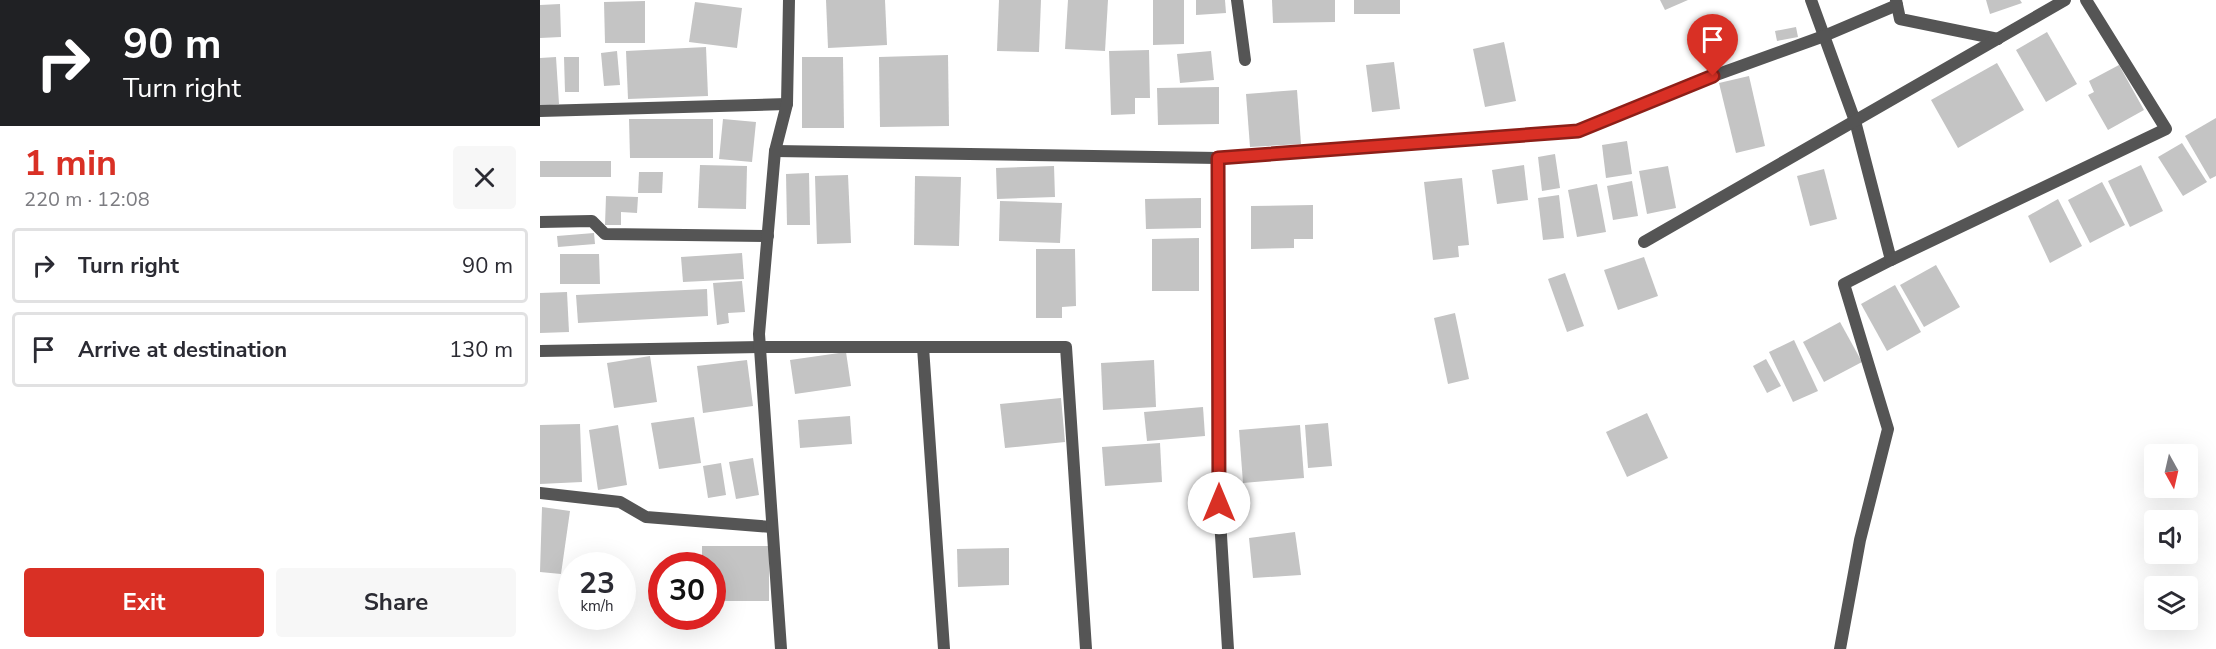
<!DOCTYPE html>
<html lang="en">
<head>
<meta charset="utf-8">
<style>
  body { margin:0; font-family:"Nunito Sans",sans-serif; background:#f7f7f7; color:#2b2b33; height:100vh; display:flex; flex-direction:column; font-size:22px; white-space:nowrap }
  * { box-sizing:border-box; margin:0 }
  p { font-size:20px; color:#7c7c81 }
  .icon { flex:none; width:33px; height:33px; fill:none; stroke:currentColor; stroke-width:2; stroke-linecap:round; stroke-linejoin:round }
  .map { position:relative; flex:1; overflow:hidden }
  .details { display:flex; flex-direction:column; background:#fff; width:540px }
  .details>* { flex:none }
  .guide { background:#202124; color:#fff; overflow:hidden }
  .needle { width:39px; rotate:172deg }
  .buttons { position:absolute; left:1604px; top:444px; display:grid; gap:12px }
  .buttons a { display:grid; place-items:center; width:54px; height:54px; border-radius:6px; background:#fff; box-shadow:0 6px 24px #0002; font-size:30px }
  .speed { position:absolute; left:18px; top:552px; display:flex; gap:12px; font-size:30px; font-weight:700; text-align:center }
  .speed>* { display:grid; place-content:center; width:78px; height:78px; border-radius:50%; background:#fff; box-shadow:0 6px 24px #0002; line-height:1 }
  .speed small { font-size:15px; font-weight:400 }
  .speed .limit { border:9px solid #d22; background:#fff; color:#111 }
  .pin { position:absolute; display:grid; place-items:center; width:51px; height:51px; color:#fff; margin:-62px -26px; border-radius:50% 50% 50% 0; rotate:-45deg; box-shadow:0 0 6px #0007 }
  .pin .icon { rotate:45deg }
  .me { position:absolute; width:66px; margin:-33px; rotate:0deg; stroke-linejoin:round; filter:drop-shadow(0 0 4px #0008) }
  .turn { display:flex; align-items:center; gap:21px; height:126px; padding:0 24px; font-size:27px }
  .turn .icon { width:78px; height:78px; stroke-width:2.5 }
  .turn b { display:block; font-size:42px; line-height:51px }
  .round { display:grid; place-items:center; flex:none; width:63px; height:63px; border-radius:6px; background:#f7f7f7 }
  .headline { display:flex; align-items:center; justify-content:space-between; height:102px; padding:0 24px }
  h1 { font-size:36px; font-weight:700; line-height:45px; color:#d93025 }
  .action { display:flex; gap:12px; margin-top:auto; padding:12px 24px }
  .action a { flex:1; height:69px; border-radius:6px; background:#d93025; color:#fff; font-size:24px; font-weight:700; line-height:69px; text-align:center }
  .action a+a { background:#f7f7f7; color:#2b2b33 }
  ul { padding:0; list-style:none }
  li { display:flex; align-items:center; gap:18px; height:75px; margin:0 12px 9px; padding:0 12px; border:3px solid #e1e1e2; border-radius:6px }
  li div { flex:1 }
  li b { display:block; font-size:22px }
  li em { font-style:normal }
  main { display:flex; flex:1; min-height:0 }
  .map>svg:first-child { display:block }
</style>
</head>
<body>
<main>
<section class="details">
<div class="guide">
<div class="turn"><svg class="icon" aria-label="right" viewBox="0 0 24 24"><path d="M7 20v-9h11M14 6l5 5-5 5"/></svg><div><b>90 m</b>Turn right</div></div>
</div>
<div class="headline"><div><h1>1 min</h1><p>220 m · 12:08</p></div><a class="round"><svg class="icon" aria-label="close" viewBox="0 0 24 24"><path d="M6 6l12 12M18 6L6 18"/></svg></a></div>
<ul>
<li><svg class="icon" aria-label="right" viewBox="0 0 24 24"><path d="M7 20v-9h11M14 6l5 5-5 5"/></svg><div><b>Turn right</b></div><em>90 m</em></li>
<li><svg class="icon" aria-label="arrive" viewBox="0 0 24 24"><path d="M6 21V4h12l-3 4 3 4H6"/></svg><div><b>Arrive at destination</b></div><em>130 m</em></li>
</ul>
<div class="action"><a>Exit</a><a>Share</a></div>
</section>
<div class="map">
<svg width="1676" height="649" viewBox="0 0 1676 649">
  <rect width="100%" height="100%" fill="#fff"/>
  <!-- building -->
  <g fill="#c4c4c4">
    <path d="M286,0H345L347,45L288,48Z"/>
    <path d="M459,0H501L499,52L457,51Z"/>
    <path d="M528,0H568L565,51L525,49Z"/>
    <path d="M613,0H644V44L613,45Z"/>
    <path d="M656,0H685L686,13L656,15Z"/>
    <path d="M732,0H795V22L733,23Z"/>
    <rect x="814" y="0" width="46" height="14"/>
    <path d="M1120,0H1148L1125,10Z"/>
    <path d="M1446,0H1480L1482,3L1450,14Z"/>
    <path d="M105,1V43H65L64,2Z"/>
    <path d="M155,2L202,8L197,48L149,42Z"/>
    <path d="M20,4L21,37L0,38V5Z"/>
    <path d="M1256,27L1258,37L1237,41L1235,31Z"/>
    <path d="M1507,32L1537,84L1506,102L1476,50Z"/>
    <path d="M964,42L976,101L945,107L933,49Z"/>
    <path d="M166,47L168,96L88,99L86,51Z"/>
    <path d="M609,50L610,98H595V114L571,115L569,51Z"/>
    <path d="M77,51L80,85L64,86L61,53Z"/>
    <path d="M671,51L674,80L640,83L637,54Z"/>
    <path d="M408,55L409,126L340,127L339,57Z"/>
    <path d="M16,57L19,104L0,106V58Z"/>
    <path d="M24,57H39V92H25Z"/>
    <path d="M262,57H303L304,128H262Z"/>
    <path d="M854,62L860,109L832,112L826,65Z"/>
    <path d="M1457,63L1484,110L1418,148L1391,100Z"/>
    <path d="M1579,65L1604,110L1568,130L1548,95L1554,92L1549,81Z"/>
    <path d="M1209,76L1225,146L1196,153L1179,83Z"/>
    <path d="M679,87V124L618,125L617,88Z"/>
    <path d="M757,90L761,144L710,147L706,94Z"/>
    <path d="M1676,118V176L1670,179L1645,136Z"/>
    <path d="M89,119H173V158H90Z"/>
    <path d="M183,119L216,122L212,162L179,159Z"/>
    <path d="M1087,141L1092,174L1066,178L1062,145Z"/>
    <path d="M1642,143L1667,182L1643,196L1618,157Z"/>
    <path d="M1015,154L1020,188L1002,191L998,157Z"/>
    <rect x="0" y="161" width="71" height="16"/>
    <path d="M160,165L207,166L206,209L158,208Z"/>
    <path d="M984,165L988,200L957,204L952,170Z"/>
    <path d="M1601,165L1623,211L1590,227L1568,181Z"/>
    <path d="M514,166L515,197L457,199L456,168Z"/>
    <path d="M1128,166L1136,208L1107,214L1099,171Z"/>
    <path d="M1284,169L1297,219L1270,226L1257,176Z"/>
    <path d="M99,172H123L122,193H98Z"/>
    <path d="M269,173L270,225H247L246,174Z"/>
    <path d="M308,175L311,243L277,244L275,176Z"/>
    <path d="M375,176L421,177L419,246L374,245Z"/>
    <path d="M922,178L929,245L918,246L919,257L893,260L884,182Z"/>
    <path d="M1092,181L1098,216L1073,220L1067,186Z"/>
    <path d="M1562,182L1585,225L1550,243L1528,200Z"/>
    <path d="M1057,184L1066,232L1037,237L1028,190Z"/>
    <path d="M1019,195L1024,238L1003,240L998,198Z"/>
    <path d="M66,196L98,197L97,213L81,212V225H65Z"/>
    <path d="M661,198V228L606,229L605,199Z"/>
    <path d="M1518,199L1542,246L1510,263L1488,216Z"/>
    <path d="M460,201L522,203L520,243L459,241Z"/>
    <path d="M773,205V239H754V248L711,249V206Z"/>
    <path d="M54,233L55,244L18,247L17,236Z"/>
    <path d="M659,238V291H612V239Z"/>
    <path d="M496,249H535L536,306L522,307V318H496Z"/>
    <path d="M202,253L204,279L143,282L141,257Z"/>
    <path d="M20,254H59L60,284H20Z"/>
    <path d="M1104,257L1118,296L1078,310L1064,270Z"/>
    <path d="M1396,265L1420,307L1384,327L1360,285Z"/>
    <path d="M1025,273L1044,326L1027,332L1008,279Z"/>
    <path d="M202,281L205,312L188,313L189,323L177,325L173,283Z"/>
    <path d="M1355,285L1381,332L1347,351L1321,304Z"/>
    <path d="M167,289L168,316L38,323L36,295Z"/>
    <path d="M27,292L29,332L0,333V293Z"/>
    <path d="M915,313L929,379L908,384L894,318Z"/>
    <path d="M1300,322L1322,362L1284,382L1263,342Z"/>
    <path d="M1254,340L1278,391L1253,402L1229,352Z"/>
    <path d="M306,352L311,386L255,394L250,360Z"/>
    <path d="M110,356L117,402L74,408L67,363Z"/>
    <path d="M1226,359L1241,386L1227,393L1213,366Z"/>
    <path d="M207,360L213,406L163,413L157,366Z"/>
    <path d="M614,360L616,407L563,410L561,363Z"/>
    <path d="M521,398L525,442L465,448L460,404Z"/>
    <path d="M663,407L665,436L607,441L604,412Z"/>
    <path d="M1107,413L1128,458L1087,477L1066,432Z"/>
    <path d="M310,416L312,444L260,448L258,420Z"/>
    <path d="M154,417L161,463L119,469L111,423Z"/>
    <path d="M788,423L792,466L768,468L765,425Z"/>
    <path d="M40,424L42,482L0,484V425Z"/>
    <path d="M78,425L87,485L58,490L49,430Z"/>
    <path d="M760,425L764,478L703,483L699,430Z"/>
    <path d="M620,443L622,482L565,486L562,447Z"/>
    <path d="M213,458L219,495L196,499L189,462Z"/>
    <path d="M181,463L186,495L168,498L163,466Z"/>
    <path d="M2,507L30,511L21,574L0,572Z"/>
    <path d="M755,532L761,575L713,578L709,538Z"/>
    <path d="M162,546H229V601H172V566H162Z"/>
    <path d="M469,548V585L418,587L417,549Z"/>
    <path d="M25,574H32V596H24Z"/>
  </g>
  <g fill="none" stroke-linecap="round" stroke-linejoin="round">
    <!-- street -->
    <g stroke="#555" stroke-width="12">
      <path d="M697,0L705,60"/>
      <path d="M1271,0L1315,121L1351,260L1304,284L1348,429L1320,540L1300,649"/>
      <path d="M1356,0L1360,19L1458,39"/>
      <path d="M0,111L247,104"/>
      <path d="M235,151L678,158L679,503L688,649"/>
      <path d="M678,158L1038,131L1151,84L1284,36L1357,5"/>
      <path d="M0,222L52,221L65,234L228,236"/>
      <path d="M1104,242L1525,0"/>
      <path d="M1351,260L1626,129L1546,0"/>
      <path d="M383,347L404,649"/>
      <path d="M0,351L220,347H526L546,649"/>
      <path d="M0,493L80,502L106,517L232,527"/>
      <path d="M241,649L219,334L235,151L247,104L249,0"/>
    </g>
  </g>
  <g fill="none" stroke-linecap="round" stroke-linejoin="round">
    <!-- route casing -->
    <g stroke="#8d1f18" stroke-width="15">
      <path id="route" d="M679,503L678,158L1038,131L1173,76"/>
    </g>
    <!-- route -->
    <use href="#route" stroke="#d93025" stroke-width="10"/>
  </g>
</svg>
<div class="buttons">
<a><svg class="needle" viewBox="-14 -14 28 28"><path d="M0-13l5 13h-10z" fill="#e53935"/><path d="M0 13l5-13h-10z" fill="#7c7c81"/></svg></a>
<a><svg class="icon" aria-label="sound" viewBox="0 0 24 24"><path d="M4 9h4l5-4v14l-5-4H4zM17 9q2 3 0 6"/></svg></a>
<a><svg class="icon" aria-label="layers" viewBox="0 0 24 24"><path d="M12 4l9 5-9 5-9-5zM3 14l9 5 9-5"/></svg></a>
</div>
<div class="speed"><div>23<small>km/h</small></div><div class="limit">30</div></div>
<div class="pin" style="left:1173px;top:76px;background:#d93025"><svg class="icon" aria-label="arrive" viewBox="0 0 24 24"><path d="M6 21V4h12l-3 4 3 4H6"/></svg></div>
<svg class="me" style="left:679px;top:503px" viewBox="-20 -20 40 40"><circle r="19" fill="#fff"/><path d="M0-13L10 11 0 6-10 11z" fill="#d93025"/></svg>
</div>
</main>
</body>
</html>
